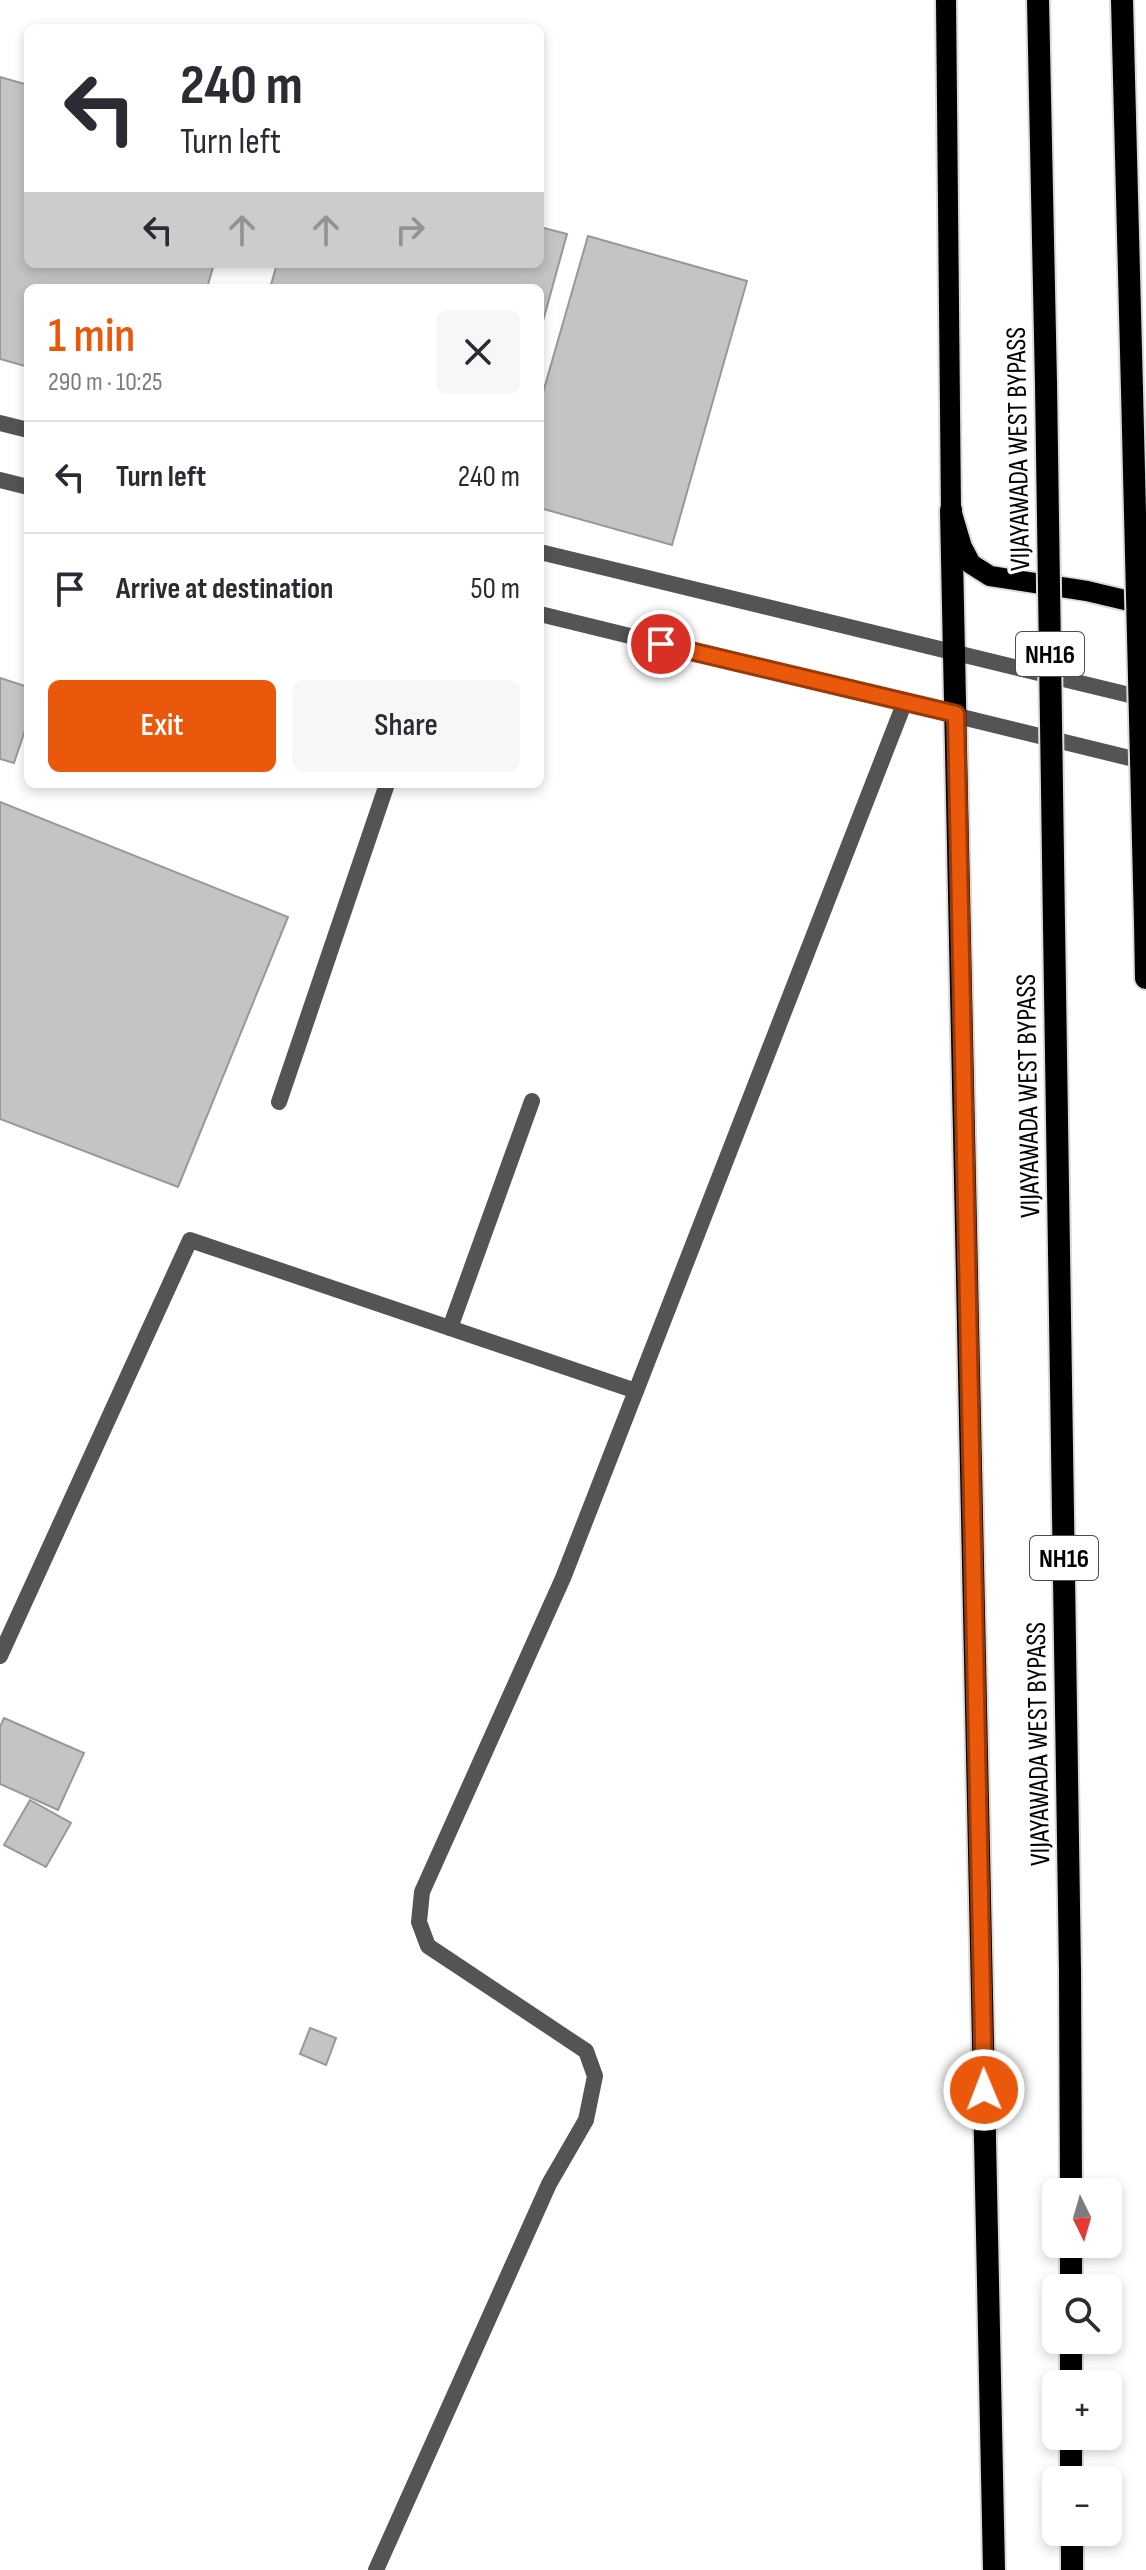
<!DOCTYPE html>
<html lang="en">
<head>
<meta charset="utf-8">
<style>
  body { margin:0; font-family:"Sofia Sans Condensed",sans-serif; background:#f7f7f7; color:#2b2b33; height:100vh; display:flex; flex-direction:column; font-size:30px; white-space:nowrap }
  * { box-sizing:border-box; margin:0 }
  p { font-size:26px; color:#7c7c81 }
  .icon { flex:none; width:44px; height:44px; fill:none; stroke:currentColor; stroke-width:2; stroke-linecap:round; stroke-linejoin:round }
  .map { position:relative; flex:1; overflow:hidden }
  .sheet { position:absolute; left:24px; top:284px; width:520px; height:504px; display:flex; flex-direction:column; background:#fff; border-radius:12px; box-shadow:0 4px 12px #0003 }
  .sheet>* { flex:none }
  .top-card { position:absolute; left:24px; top:24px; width:520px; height:244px; border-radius:12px; box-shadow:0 4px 12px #0003; background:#fff; color:#2b2b33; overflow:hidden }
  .needle { width:52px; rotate:175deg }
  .buttons { position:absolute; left:1042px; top:2178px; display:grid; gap:16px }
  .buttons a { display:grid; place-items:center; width:80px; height:80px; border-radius:12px; background:#fff; box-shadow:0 4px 12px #0003; font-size:40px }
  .pin { position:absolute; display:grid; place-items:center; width:68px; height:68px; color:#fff; margin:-34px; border:4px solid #fff; border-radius:50%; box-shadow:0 2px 8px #0007 }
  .me { position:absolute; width:88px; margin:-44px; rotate:359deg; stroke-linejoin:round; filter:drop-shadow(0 0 6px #0008) }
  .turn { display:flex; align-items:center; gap:28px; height:168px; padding:0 24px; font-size:36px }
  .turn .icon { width:104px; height:104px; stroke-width:2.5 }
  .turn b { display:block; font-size:56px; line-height:68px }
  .lanes { display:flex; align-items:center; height:76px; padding:0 24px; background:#0003; justify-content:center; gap:40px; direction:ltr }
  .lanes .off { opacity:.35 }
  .round { display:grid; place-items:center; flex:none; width:84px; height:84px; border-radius:12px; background:#f7f7f7 }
  .headline { display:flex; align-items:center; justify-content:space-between; height:136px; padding:0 24px }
  h1 { font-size:48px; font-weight:600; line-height:60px; color:#ea580c }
  .action { display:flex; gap:16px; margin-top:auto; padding:16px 24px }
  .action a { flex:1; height:92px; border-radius:12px; background:#ea580c; color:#fff; font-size:32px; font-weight:600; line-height:92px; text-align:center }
  .action a+a { background:#f7f7f7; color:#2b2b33 }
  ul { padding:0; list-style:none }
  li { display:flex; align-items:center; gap:24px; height:112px; padding:0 24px; border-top:2px solid #e1e1e2 }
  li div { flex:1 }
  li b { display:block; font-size:30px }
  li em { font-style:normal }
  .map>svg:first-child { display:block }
</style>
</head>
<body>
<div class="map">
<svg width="1146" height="2570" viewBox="0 0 1146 2570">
  <rect width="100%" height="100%" fill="#fff"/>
  <!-- building -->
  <g fill="#c4c4c4" stroke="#989898" stroke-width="2">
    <path d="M0,77L28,85V264H214L207,288H28V367L0,359Z"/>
    <path d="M540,227L567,234L540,332V288H270L277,264H540Z"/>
    <path d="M588,236L747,281L672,545L540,508V403Z"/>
    <path d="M0,678L28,687V721L14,763L0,759Z"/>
    <path d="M0,802L288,917L178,1187L0,1119Z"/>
    <path d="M4,1718L84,1753L58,1810L0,1784V1727Z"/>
    <path d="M30,1800L71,1823L46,1867L4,1845Z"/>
    <path d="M310,2028L336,2038L326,2065L300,2054Z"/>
  </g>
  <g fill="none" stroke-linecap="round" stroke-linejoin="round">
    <!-- primary casing -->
    <g stroke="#dbdbdb" stroke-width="24">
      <path id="primary" d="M946,0L951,510L962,547L971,564L990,576L1087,591L1146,605"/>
    </g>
    <!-- trunk casing -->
    <g stroke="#dbdbdb" stroke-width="26">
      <g id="trunk">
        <path d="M1038,0L1046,384"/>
        <path d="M1122,0L1132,390"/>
        <path d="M951,510L994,2570"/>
        <path d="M1145,923L1146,978"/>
        <path d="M1054,924L1070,1971L1071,2192"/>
        <path d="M1071,2244V2288"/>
        <path d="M1071,2340V2384"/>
        <path d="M1071,2436V2480"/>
        <path d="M1072,2532V2570"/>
      </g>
    </g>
    <!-- service -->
    <path stroke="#545454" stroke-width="16" d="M279,1102L387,784"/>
    <!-- minor -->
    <g stroke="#545454" stroke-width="16">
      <path d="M450,1328L532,1101"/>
      <path d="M0,1656L190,1240L636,1391"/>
      <path d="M376,2570L549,2184L586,2120L595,2076L586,2051L428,1946L419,1922L422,1892L563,1578L904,704"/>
    </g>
    <!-- tertiary -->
    <g stroke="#545454" stroke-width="16">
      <path d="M0,423L28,430"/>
      <path d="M0,480L28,487"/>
      <path d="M540,552L1146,699"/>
      <path d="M540,614L1146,762"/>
    </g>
    <!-- primary -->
    <use href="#primary" stroke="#000" stroke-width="20"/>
    <!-- trunk -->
    <use href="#trunk" stroke="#000" stroke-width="22"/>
    <!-- trunk-bridge casing -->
    <g stroke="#dbdbdb" stroke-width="26" stroke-linecap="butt">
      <g id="trunk-bridge">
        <path d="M1046,384L1054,924"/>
        <path d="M1132,390L1145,923"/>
      </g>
    </g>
    <!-- trunk-bridge -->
    <use href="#trunk-bridge" stroke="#000" stroke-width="22"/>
  </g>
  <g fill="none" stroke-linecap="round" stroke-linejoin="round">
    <!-- route casing -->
    <g stroke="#983908" stroke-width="20">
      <path id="route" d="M661,644L956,714L984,2090"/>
    </g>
    <!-- route -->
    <use href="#route" stroke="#ea580c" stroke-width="14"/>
  </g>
  <g text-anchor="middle" stroke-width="7" stroke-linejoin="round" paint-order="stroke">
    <!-- shield labels -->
    <g fill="#fff" stroke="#4c4c4c" stroke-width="2">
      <rect x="1016" y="632" width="68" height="44" rx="6"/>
      <rect x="1030" y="1536" width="68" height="44" rx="6"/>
    </g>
    <g font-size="26" font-weight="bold" fill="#000">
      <text x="1050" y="663">NH16</text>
      <text x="1064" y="1567">NH16</text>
    </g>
    <!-- street labels -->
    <g font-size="28" fill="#000" stroke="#fff">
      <text transform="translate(1017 449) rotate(-91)" y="10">VIJAYAWADA WEST BYPASS</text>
      <text transform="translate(1027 1096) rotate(-91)" y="10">VIJAYAWADA WEST BYPASS</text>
      <text transform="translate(1037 1744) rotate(-91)" y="10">VIJAYAWADA WEST BYPASS</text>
    </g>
  </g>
</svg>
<div class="buttons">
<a><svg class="needle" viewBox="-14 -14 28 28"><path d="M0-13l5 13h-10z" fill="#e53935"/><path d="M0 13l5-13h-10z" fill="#7c7c81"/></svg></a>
<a><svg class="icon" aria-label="search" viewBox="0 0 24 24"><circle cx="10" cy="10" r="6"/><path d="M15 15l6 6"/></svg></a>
<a>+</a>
<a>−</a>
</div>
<div class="pin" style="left:661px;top:644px;background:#d93025"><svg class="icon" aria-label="arrive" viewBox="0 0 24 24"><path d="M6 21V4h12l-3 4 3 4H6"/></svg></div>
<svg class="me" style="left:984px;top:2090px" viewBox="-20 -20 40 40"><circle r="17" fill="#ea580c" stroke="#fff" stroke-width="3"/><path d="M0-11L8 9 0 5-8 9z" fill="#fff"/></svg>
<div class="top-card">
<div class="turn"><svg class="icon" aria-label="left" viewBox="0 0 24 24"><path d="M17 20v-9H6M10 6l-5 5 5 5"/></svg><div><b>240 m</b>Turn left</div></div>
<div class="lanes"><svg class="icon" aria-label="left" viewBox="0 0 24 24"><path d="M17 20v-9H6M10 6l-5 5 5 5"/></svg><svg class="icon off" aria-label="ahead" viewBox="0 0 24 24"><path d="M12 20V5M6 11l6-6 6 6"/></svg><svg class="icon off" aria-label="ahead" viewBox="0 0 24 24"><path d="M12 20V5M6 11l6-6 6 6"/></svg><svg class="icon off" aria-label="right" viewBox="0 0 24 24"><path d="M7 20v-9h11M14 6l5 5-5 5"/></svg></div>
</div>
<section class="sheet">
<div class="headline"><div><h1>1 min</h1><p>290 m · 10:25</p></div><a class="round"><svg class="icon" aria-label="close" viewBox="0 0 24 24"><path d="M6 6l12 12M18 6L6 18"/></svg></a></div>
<ul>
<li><svg class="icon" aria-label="left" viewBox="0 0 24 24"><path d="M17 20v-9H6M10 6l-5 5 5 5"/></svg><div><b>Turn left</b></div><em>240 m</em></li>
<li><svg class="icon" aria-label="arrive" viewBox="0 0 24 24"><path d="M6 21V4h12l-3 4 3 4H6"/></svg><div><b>Arrive at destination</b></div><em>50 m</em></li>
</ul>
<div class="action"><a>Exit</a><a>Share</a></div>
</section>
</div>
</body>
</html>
